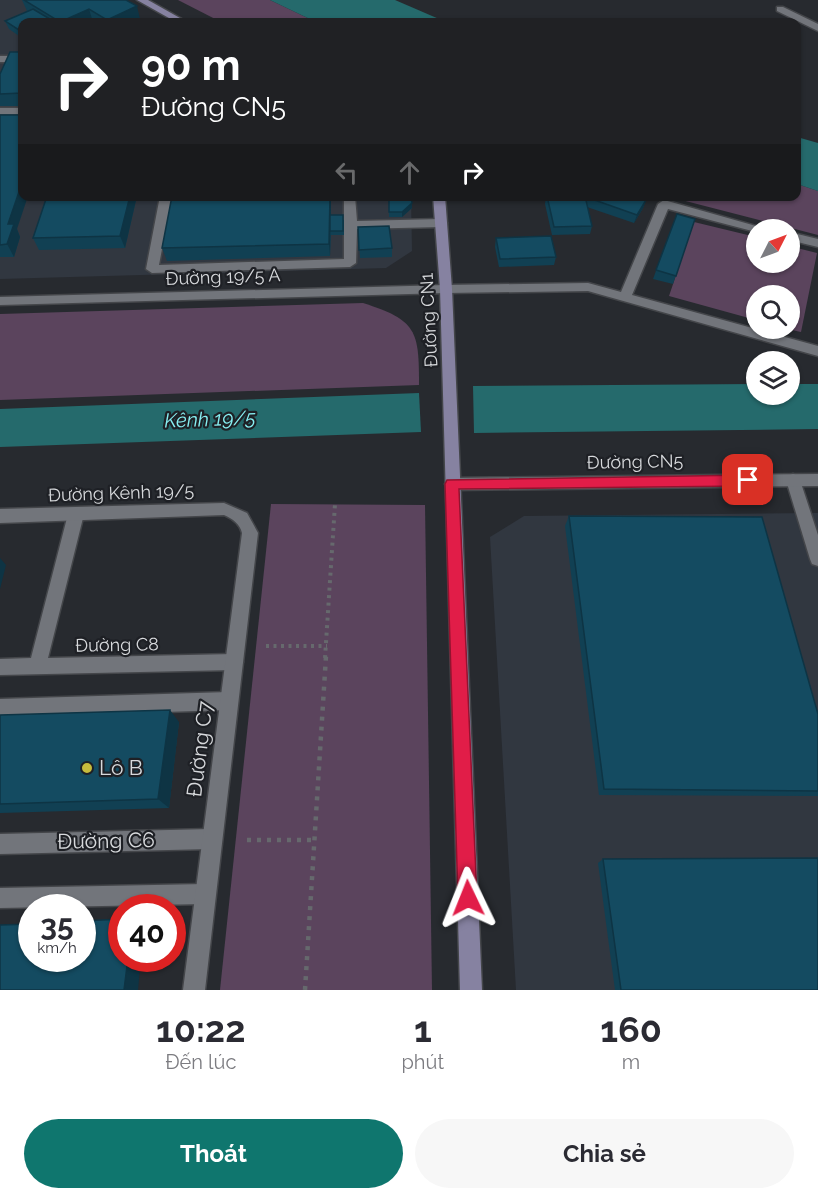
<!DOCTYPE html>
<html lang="vi">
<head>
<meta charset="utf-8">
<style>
  body { margin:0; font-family:Raleway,sans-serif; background:#f7f7f7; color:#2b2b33; height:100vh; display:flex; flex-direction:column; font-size:22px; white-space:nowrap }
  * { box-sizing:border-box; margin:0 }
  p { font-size:20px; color:#7c7c81 }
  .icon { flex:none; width:33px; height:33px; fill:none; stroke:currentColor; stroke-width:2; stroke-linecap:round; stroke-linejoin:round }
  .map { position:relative; height:990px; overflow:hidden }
  .sheet { display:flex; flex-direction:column; background:#fff; flex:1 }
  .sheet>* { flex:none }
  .banner { position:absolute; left:18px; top:18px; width:783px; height:183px; border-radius:12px; box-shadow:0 2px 4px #0004; background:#202124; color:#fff; overflow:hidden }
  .needle { width:39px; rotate:48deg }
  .controls { position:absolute; left:746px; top:219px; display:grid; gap:12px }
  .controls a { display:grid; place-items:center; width:54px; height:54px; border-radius:50%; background:#fff; box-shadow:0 2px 4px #0004; font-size:30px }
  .speed { position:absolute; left:18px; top:894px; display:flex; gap:12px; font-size:30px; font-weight:700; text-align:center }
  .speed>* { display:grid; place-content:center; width:78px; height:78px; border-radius:50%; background:#fff; box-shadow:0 2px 4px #0004; line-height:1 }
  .speed small { font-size:15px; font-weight:400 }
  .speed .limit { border:9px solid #d22; background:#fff; color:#111 }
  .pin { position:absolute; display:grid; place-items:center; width:51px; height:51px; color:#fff; margin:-26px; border-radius:12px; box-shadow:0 3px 9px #0006 }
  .me { position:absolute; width:66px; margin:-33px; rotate:358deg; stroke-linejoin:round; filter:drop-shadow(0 0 4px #0008) }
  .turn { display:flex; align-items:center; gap:21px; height:126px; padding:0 24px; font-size:27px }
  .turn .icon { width:78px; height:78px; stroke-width:2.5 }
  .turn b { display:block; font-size:42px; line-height:51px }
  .lanes { display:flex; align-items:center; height:57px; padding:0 24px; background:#0003; justify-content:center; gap:30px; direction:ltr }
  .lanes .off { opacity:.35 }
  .eta { display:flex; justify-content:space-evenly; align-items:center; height:102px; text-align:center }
  .eta b { font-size:36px; font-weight:700; line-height:42px }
  .button { display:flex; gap:12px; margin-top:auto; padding:12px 24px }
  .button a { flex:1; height:69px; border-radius:36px; background:#0f766e; color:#fff; font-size:24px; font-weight:700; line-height:69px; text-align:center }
  .button a+a { background:#f7f7f7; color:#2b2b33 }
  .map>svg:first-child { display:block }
</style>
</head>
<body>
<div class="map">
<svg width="818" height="990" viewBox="0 0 818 990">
  <rect width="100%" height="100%" fill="#272a2f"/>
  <!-- built -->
  <g fill="#313740">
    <path d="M0,0H107L147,22H22V196L411,197L412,251L386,268L0,279Z"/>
    <path d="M818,513V990H516L490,537L524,516Z"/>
  </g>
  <!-- green -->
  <g fill="#5b445d">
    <path d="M178,0H270L316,22H221Z"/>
    <path d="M797,184L818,191V235L670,197L796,196Z"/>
    <path d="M694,222L756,237V262H789V246L817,253L801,332L787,329L789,328V296H756V320L669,296Z"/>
    <path d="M363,303C417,320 419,331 419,385L0,400V314Z"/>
    <path d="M271,504L425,505L432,990H220Z"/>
  </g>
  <!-- water -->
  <g fill="#256a6c">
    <path d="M270,0H395L446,22H316Z"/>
    <path d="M797,137L818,143V191L797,184Z"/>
    <path d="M756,384V394H789V384H818V429L474,433L473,386Z"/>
    <path d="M419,393L421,432L0,447V409Z"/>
  </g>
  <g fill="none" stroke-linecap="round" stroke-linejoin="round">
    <!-- lane casing -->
    <g stroke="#44464a" stroke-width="3">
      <g id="lane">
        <rect x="0" y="56" width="22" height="6"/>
        <rect x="0" y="108" width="22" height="6"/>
        <path d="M160,196H172L159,265L344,259V196H355L357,221L441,219L447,223L441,227L357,229L356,263L350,267L152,273L146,269Z"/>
        <path d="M664,200L770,230H756V232L668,209L632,295L818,346V356L588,291L446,293L440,289L446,285L588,283L621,292L658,204Z"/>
        <path d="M789,232L818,239V247L789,240Z"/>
        <path d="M793,474L798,476L800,480L818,535V566L812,564L810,559L786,480L788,476Z"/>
        <path d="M76,508L81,509L84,514L48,658L234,654L240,656L243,662L240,668L234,670L0,675V659L31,658L68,514L71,509Z"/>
        <path d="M229,692L235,695L238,701L235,707L229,710L0,717V699Z"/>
        <path d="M211,829L218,832L221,839L218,846L211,849L0,854V834Z"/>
        <path d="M205,884L212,887L215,894L212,901L205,904L0,908V888Z"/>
      </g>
    </g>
    <!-- street casing -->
    <g stroke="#44464a" stroke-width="3">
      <g id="street">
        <path d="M777,7H783L818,24V31L777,11Z"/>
        <path d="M446,285L452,289L446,293L0,305V297Z"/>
        <path d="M818,474V486L452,490L447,488L445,484L447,480L452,478Z"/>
        <path d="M224,503L247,513L258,533L205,990H183L242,533C240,524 233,519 224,515L0,523V509Z"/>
      </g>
    </g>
    <!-- secondary casing -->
    <g stroke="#44464a" stroke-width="3">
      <g id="secondary">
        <path d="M137,0H148L187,22H176Z"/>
        <path d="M433,196H445L452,289L482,990H460L440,289Z"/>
      </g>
    </g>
    <!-- path-far1 -->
    <g stroke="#66696d" stroke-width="4" stroke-dasharray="3 4.5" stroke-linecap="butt">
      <path d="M266,646H327"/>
      <path d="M325,658L335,504"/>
    </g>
    <!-- path -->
    <g stroke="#66696d" stroke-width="4.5" stroke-dasharray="4 6" stroke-linecap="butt">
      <path d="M247,840H315"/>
      <path d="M305,990L326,656"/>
    </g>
    <!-- lane -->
    <use href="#lane" fill="#72757b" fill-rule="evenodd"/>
    <!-- street -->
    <use href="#street" fill="#72757b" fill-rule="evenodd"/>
    <!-- secondary -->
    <use href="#secondary" fill="#8682a1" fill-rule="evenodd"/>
  </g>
  <!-- wall -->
  <g fill="#114053">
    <path d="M22,0H126L140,19L132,22H22V38L9,29L5,21L27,11Z"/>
    <path d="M22,52V106H0V74Z"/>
    <path d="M0,115L17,229L20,237L14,257H0Z"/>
    <path d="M137,196L125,248L39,250L33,238Z"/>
    <path d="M357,196H411L412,208L402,217H389V199L391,198L357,200Z"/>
    <path d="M546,196H585V199L586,196L646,200L643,208L634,223L587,207L592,226L590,234L552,235L545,204Z"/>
    <path d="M331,201V215L344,220V235H331V234L330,256L167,261L162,248Z"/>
    <path d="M677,214L695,219L673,284L653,279Z"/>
    <path d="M358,227L392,248V257L360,258Z"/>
    <path d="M496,238L556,257L554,265L499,267L495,247Z"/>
    <path d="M569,516L818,714V796L599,795L565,526Z"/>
    <path d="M0,715L179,722L169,808L0,813Z"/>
    <path d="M603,859L818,990H615L598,863Z"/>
  </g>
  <!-- shaded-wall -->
  <g fill="#0e3444">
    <path d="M137,6L140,19L132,22H108L107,20Z"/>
    <path d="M89,9L93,22H61Z"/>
    <path d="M22,183V196H28L17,229L20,237L14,257L7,244L8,224Z"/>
    <path d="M130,196H137L125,248L120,236Z"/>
    <path d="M330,196H331V201L330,256L329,244Z"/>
    <path d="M646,200L643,208L634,223L637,215Z"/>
    <path d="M412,203V208L402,217V212Z"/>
    <path d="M0,558L6,565L0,589Z"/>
    <path d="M170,710L179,722L169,808L158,799Z"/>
    <path d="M128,958H141L138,990H124Z"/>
  </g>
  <!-- building -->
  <g fill="#144b61" stroke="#0e3444" stroke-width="1.5">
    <path d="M24,0H126L137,6L107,20L89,9L60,22Z"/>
    <path d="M33,9L55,22H22V32L5,21Z"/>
    <path d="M10,52H22V93L0,94V74Z"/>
    <path d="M0,115H22V183L8,224H14L7,244L0,245Z"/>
    <path d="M47,196H130L120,236L33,238Z"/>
    <path d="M172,196H330L329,244L162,248Z"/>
    <path d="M394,196H411L412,203L402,212H389V199Z"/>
    <path d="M547,196H585L592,226L554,227Z"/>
    <path d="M586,196H636L646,200L637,215L586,197Z"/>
    <path d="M677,214L695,219L676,276L656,270Z"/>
    <rect x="330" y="215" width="13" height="16"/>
    <path d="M389,226L392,248L359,250L358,227Z"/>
    <path d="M551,236L556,257L500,259L496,238Z"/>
    <path d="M569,516L762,517L818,714V791L604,789Z"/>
    <path d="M170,710L158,799L0,804V715Z"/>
    <path d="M818,858V990H621L603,859Z"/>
    <path d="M122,919V958H128L124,990H0V925L32,924V958H82V921Z"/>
  </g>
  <!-- route -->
  <path fill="#e11d48" stroke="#92132f" stroke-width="1.5" d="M748,475L754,480L748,486L459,489L477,898L474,904L468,907L461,904L458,898L445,484L447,480Z"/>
  <!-- markers -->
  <circle fill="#c7bb3c" stroke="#1e2025" stroke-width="2" cx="87" cy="768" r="6"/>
  <g text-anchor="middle" stroke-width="4.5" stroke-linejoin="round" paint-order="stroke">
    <!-- street labels -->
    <g font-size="18" fill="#d7d9dc" stroke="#1e2025">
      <text transform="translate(223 277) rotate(-2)" y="6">Đường 19/5 A</text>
      <text transform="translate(429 320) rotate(-93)" y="6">Đường CN1</text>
      <text transform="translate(635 462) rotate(-1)" y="6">Đường CN5</text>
      <text transform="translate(121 493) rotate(-2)" y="6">Đường Kênh 19/5</text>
      <text transform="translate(117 645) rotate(-1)" y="6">Đường C8</text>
    </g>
    <!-- water labels -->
    <g font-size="20" font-style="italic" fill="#88f0f3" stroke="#1e2025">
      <text transform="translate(210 419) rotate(-2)" y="7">Kênh 19/5</text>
    </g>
    <!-- near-street labels -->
    <g font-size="21" fill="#d7d9dc" stroke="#1e2025">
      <text transform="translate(200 749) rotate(-83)" y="7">Đường C7</text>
      <text transform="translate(106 841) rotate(-1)" y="7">Đường C6</text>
    </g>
    <!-- near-poi labels -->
    <g font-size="21" fill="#d7d9dc" stroke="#1e2025" text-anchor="start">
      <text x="99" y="775">Lô B</text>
    </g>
  </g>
</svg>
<div class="controls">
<a><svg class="needle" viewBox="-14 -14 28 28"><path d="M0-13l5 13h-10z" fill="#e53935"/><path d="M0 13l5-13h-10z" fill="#7c7c81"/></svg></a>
<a><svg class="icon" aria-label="search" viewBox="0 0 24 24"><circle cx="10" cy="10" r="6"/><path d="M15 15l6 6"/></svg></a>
<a><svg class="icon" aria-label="layers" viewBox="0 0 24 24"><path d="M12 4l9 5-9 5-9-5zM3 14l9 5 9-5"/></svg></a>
</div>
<div class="speed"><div>35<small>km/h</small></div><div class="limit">40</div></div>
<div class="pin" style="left:748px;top:480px;background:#d93025"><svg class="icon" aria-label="arrive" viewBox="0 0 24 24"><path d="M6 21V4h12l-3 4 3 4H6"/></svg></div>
<svg class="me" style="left:468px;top:898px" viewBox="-20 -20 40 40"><path d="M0-17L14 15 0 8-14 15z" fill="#e11d48" stroke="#fff" stroke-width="4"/></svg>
<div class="banner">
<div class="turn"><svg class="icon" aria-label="right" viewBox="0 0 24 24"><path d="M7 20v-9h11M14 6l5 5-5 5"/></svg><div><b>90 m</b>Đường CN5</div></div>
<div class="lanes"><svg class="icon off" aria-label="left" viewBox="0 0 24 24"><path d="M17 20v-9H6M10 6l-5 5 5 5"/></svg><svg class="icon off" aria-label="ahead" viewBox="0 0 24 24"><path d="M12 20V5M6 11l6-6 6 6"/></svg><svg class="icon" aria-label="right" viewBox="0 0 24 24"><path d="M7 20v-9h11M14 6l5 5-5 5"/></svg></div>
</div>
</div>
<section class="sheet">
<div class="eta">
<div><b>10:22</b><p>Đến lúc</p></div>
<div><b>1</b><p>phút</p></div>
<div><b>160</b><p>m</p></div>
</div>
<div class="button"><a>Thoát</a><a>Chia sẻ</a></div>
</section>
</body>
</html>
